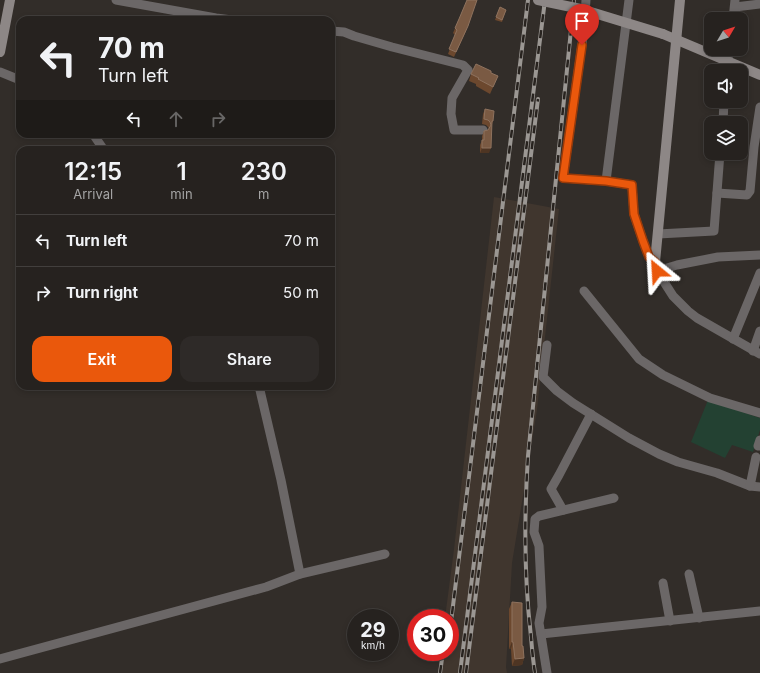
<!DOCTYPE html>
<html lang="en">
<head>
<meta charset="utf-8">
<style>
  body { margin:0; font-family:Inter,sans-serif; background:#2e2a28; color:#f1f3f6; height:100vh; display:flex; flex-direction:column; font-size:15px; white-space:nowrap }
  * { box-sizing:border-box; margin:0 }
  p { font-size:13px; color:#a4a4a4 }
  .icon { flex:none; width:22px; height:22px; fill:none; stroke:currentColor; stroke-width:2; stroke-linecap:round; stroke-linejoin:round }
  .map { position:relative; flex:1; overflow:hidden }
  .panel { position:absolute; left:16px; top:146px; width:319px; height:244px; display:flex; flex-direction:column; background:#26221f; border-radius:12px; box-shadow:0 2px 6px #0003,0 0 0 1px #423f3d }
  .panel>* { flex:none }
  .top-card { position:absolute; left:16px; top:16px; width:319px; height:122px; border-radius:12px; box-shadow:0 2px 6px #0003,0 0 0 1px #423f3d; background:#26221f; color:#f1f3f6; overflow:hidden }
  .needle { width:26px; rotate:51deg }
  .fabs { position:absolute; left:704px; top:12px; display:grid; gap:8px }
  .fabs a { display:grid; place-items:center; width:44px; height:44px; border-radius:8px; background:#26221f; box-shadow:0 2px 6px #0003,0 0 0 1px #423f3d; font-size:20px }
  .speed { position:absolute; left:347px; top:609px; display:flex; gap:8px; font-size:20px; font-weight:700; text-align:center }
  .speed>* { display:grid; place-content:center; width:52px; height:52px; border-radius:50%; background:#26221f; box-shadow:0 2px 6px #0003,0 0 0 1px #423f3d; line-height:1 }
  .speed small { font-size:10px; font-weight:400 }
  .speed .limit { border:6px solid #d22; background:#fff; color:#111 }
  .pin { position:absolute; display:grid; place-items:center; width:34px; height:34px; color:#fff; margin:-41px -17px; border-radius:50% 50% 50% 0; rotate:-45deg; box-shadow:0 0 4px #0007 }
  .pin .icon { rotate:45deg }
  .me { position:absolute; width:44px; margin:-22px; rotate:333deg; stroke-linejoin:round; filter:drop-shadow(0 0 3px #0008) }
  .turn { display:flex; align-items:center; gap:14px; height:84px; padding:0 16px; font-size:18px }
  .turn .icon { width:52px; height:52px; stroke-width:2.5 }
  .turn b { display:block; font-size:28px; line-height:34px }
  .lanes { display:flex; align-items:center; height:38px; padding:0 16px; background:#0003; justify-content:center; gap:20px; direction:ltr }
  .lanes .off { opacity:.35 }
  .eta { display:flex; justify-content:space-evenly; align-items:center; height:68px; text-align:center }
  .eta b { font-size:24px; font-weight:600; line-height:28px }
  .button { display:flex; gap:8px; margin-top:auto; padding:8px 16px }
  .button a { flex:1; height:46px; border-radius:12px; background:#ea580c; color:#fff; font-size:16px; font-weight:600; line-height:46px; text-align:center }
  .button a+a { background:#2e2a28; color:#f1f3f6 }
  ul { padding:0; list-style:none }
  li { display:flex; align-items:center; gap:12px; height:52px; padding:0 16px; border-top:1px solid #423f3d }
  li div { flex:1 }
  li b { display:block; font-size:15px }
  li em { font-style:normal }
  .map>svg:first-child { display:block }
</style>
</head>
<body>
<div class="map">
<svg width="760" height="673" viewBox="0 0 760 673">
  <rect width="100%" height="100%" fill="#322d29"/>
  <!-- built -->
  <path fill="#40362e" d="M494,197L559,209L537,410L512,563L506,667L507,673H438L441,652H450V618H445L454,549Z"/>
  <!-- green -->
  <path fill="#234132" d="M708,400L760,418V430L753,452L732,445L725,458L691,442Z"/>
  <g fill="none" stroke-linecap="round" stroke-linejoin="round">
    <!-- street -->
    <g stroke="#6b6767" stroke-width="9">
      <path d="M116,0L216,18L232,20"/>
      <path d="M586,0L584,30L563,178L606,181L632,185L634,214L643,241L649,257L655,262L657,271L673,296L688,311L697,318L760,354"/>
      <path d="M735,7L760,4"/>
      <path d="M733,19L735,0"/>
      <path d="M331,31L344,32L354,36L392,47L463,65L468,70L452,98L451,114L454,130H483"/>
      <path d="M727,71L729,49"/>
      <path d="M0,72L20,80"/>
      <path d="M723,123L724,101"/>
      <path d="M93,134L104,150"/>
      <path d="M606,181L629,0"/>
      <path d="M717,193L747,195L750,191L754,147L760,107"/>
      <path d="M658,234L714,231L720,153"/>
      <path d="M657,271L677,265L718,257L760,255"/>
      <path d="M584,291L639,359L663,375L710,398L760,413"/>
      <path d="M733,339L760,273"/>
      <path d="M547,345L543,377L557,391L573,403L629,438L659,454L678,462L717,473L750,486L760,487"/>
      <path d="M753,351L760,331"/>
      <path d="M259,386L281,480L300,574"/>
      <path d="M760,440L758,446H760"/>
      <path d="M750,486L756,457"/>
      <path d="M563,510L551,489L559,475L591,414"/>
      <path d="M689,574L699,618"/>
      <path d="M663,583L670,621"/>
      <path d="M541,634L760,611"/>
      <path d="M0,659L266,587L300,574L385,554"/>
      <path d="M547,673L539,623L542,607L539,546L534,532L535,519L539,516L614,498"/>
    </g>
    <!-- secondary -->
    <g stroke="#8d8786" stroke-width="10">
      <path d="M663,34L760,75"/>
      <path d="M0,52L10,0"/>
      <path d="M655,262L680,0"/>
    </g>
    <!-- rail casing -->
    <g stroke="#9b9793" stroke-width="4">
      <g id="rail">
        <path d="M450,630L528,0"/>
        <path d="M440,673L443,652"/>
        <path d="M460,673L545,0"/>
        <path d="M466,673L538,99"/>
        <path d="M535,673C533,661 532,649 531,637C524,577 524,517 528,456L574,0"/>
      </g>
    </g>
    <!-- rail -->
    <use href="#rail" stroke="#28231f" stroke-width="2.5" stroke-dasharray="8" stroke-linecap="butt"/>
    <!-- secondary-bridge -->
    <path stroke="#8d8786" stroke-width="10" d="M538,0L581,9L663,34"/>
  </g>
  <!-- wall -->
  <g fill="#6c482e">
    <path d="M500,7L506,10L502,22L495,20Z"/>
    <path d="M459,19L466,31L454,57L448,54L455,35L453,33Z"/>
    <path d="M491,73L498,76L490,94L476,86V84L469,81L471,74Z"/>
    <path d="M485,109L493,121L492,124L489,153H480V145L482,140V136L484,131L488,130L489,129L488,127L486,125L482,124L483,114Z"/>
    <path d="M512,602L524,658L522,665L512,666L511,649H509V609Z"/>
  </g>
  <!-- shaded-wall -->
  <g fill="#4e3523">
    <path d="M482,148H491L489,153H480Z"/>
    <path d="M512,642H513L511,649H509Z"/>
    <path d="M524,658L522,665L512,666L515,659Z"/>
  </g>
  <!-- building -->
  <g fill="#7a5a43" stroke="#8e725e">
    <path d="M467,0H477L468,26L456,52L449,49L457,30L455,28L459,19Z"/>
    <path d="M500,7L506,10L502,20L496,17Z"/>
    <path d="M476,64L491,71V73L498,76L493,87L478,79L479,78L471,74Z"/>
    <path d="M485,109L494,111L493,121H492L491,148H482V140H484V131L488,130L491,125L490,122L488,120L484,119Z"/>
    <path d="M512,602L522,603V646H523L524,658L515,659L513,642H512Z"/>
  </g>
  <g fill="none" stroke-linecap="round" stroke-linejoin="round">
    <!-- route casing -->
    <g stroke="#983908" stroke-width="10">
      <path id="route" d="M582,45L563,178L606,181L632,185L634,214L643,241L649,257L655,262L657,271"/>
    </g>
    <!-- route -->
    <use href="#route" stroke="#ea580c" stroke-width="7"/>
  </g>
</svg>
<div class="fabs">
<a><svg class="needle" viewBox="-14 -14 28 28"><path d="M0-13l5 13h-10z" fill="#e53935"/><path d="M0 13l5-13h-10z" fill="#a4a4a4"/></svg></a>
<a><svg class="icon" aria-label="sound" viewBox="0 0 24 24"><path d="M4 9h4l5-4v14l-5-4H4zM17 9q2 3 0 6"/></svg></a>
<a><svg class="icon" aria-label="layers" viewBox="0 0 24 24"><path d="M12 4l9 5-9 5-9-5zM3 14l9 5 9-5"/></svg></a>
</div>
<div class="speed"><div>29<small>km/h</small></div><div class="limit">30</div></div>
<div class="pin" style="left:582px;top:45px;background:#d93025"><svg class="icon" aria-label="arrive" viewBox="0 0 24 24"><path d="M6 21V4h12l-3 4 3 4H6"/></svg></div>
<svg class="me" style="left:657px;top:271px" viewBox="-20 -20 40 40"><path d="M0-17L14 15 0 8-14 15z" fill="#ea580c" stroke="#fff" stroke-width="4"/></svg>
<div class="top-card">
<div class="turn"><svg class="icon" aria-label="left" viewBox="0 0 24 24"><path d="M17 20v-9H6M10 6l-5 5 5 5"/></svg><div><b>70 m</b>Turn left</div></div>
<div class="lanes"><svg class="icon" aria-label="left" viewBox="0 0 24 24"><path d="M17 20v-9H6M10 6l-5 5 5 5"/></svg><svg class="icon off" aria-label="ahead" viewBox="0 0 24 24"><path d="M12 20V5M6 11l6-6 6 6"/></svg><svg class="icon off" aria-label="right" viewBox="0 0 24 24"><path d="M7 20v-9h11M14 6l5 5-5 5"/></svg></div>
</div>
<section class="panel">
<div class="eta">
<div><b>12:15</b><p>Arrival</p></div>
<div><b>1</b><p>min</p></div>
<div><b>230</b><p>m</p></div>
</div>
<ul>
<li><svg class="icon" aria-label="left" viewBox="0 0 24 24"><path d="M17 20v-9H6M10 6l-5 5 5 5"/></svg><div><b>Turn left</b></div><em>70 m</em></li>
<li><svg class="icon" aria-label="right" viewBox="0 0 24 24"><path d="M7 20v-9h11M14 6l5 5-5 5"/></svg><div><b>Turn right</b></div><em>50 m</em></li>
</ul>
<div class="button"><a>Exit</a><a>Share</a></div>
</section>
</div>
</body>
</html>
